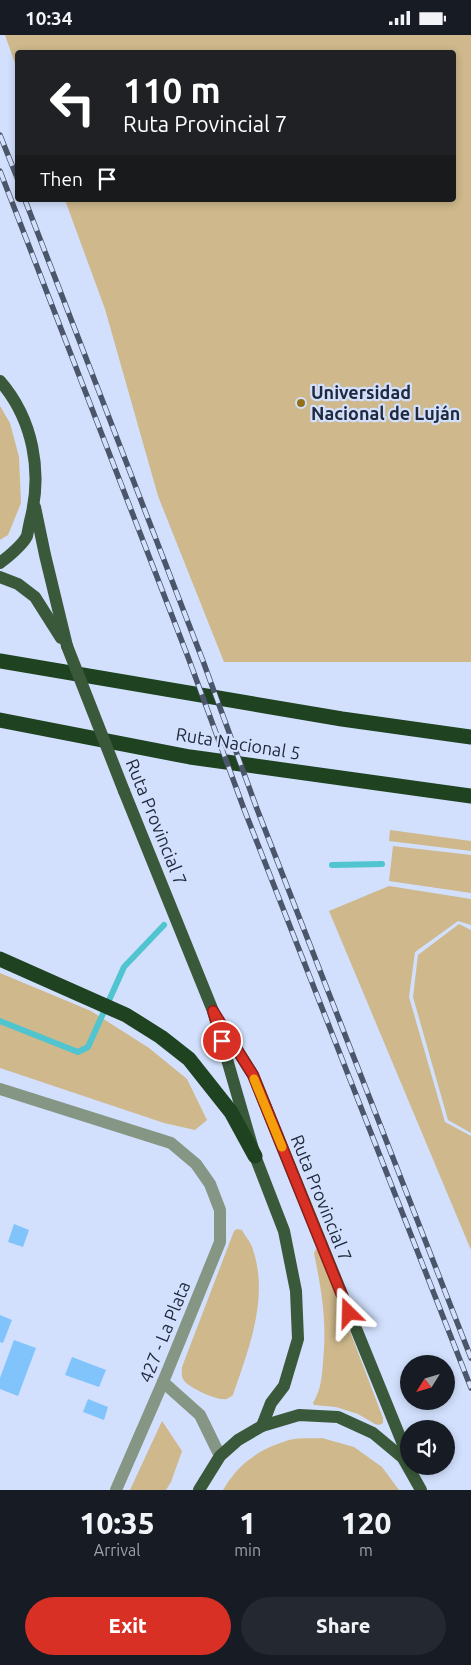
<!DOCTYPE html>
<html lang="en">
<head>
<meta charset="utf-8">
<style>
  body { margin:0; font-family:Ubuntu,sans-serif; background:#242831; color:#f1f3f6; height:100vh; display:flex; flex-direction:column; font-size:19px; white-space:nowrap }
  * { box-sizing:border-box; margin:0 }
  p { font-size:16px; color:#9ea1a6 }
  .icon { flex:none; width:28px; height:28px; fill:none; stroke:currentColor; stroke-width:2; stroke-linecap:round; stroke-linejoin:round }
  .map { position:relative; height:1455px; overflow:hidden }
  .drawer { display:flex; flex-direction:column; background:#171b24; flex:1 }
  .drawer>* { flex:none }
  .guide { position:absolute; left:15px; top:15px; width:441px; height:152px; border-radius:5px; box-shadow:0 2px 8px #0003; background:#202124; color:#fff; overflow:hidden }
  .needle { width:32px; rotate:233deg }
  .tools { position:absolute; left:400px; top:1320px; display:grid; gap:10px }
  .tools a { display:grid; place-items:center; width:55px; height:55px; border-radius:50%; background:#171b24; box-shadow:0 2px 8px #0003; font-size:25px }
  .pin { position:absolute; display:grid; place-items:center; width:42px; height:42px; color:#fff; margin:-21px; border:2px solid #fff; border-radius:50%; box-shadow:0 1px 5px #0007 }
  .me { position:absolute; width:55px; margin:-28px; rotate:338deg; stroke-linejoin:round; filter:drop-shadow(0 0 4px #0008) }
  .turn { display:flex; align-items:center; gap:18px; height:105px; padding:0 25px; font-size:22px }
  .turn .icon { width:65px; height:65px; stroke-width:2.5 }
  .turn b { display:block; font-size:35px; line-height:42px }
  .then { display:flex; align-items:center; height:48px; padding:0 25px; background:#0003; gap:10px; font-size:19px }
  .eta { display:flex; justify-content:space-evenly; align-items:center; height:85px; text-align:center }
  .eta b { font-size:30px; font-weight:800; line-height:35px }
  .button { display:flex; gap:10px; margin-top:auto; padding:10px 25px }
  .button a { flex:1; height:58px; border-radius:30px; background:#d93025; color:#fff; font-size:20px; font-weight:800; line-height:58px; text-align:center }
  .button a+a { background:#242831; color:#f1f3f6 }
  .status { display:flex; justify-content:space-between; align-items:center; height:35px; padding:0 25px; background:#171b24; direction:ltr }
  .status svg { height:14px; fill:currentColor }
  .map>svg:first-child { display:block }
</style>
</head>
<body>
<div class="status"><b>10:34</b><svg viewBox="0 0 49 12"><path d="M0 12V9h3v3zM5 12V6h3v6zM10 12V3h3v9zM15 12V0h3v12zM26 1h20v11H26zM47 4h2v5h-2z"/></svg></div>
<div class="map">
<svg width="471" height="1455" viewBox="0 0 471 1455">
  <rect width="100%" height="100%" fill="#d2e0fd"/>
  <!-- green -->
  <g fill="#ceb88c">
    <path d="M5,0H471V627H224L158,461L105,274L65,165H454V18H18L17,34Z"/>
    <path d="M0,371L10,388L19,422L21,468L8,500L0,505Z"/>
    <path d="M390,795L471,806V816L389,806Z"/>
    <path d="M393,811L471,820V858L389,846Z"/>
    <path d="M389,851L471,864V890L458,886L415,917L409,962L445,1087L471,1101V1215L329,876Z"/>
    <path d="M459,889L471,895V1098L448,1085L413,962L418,920Z"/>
    <path d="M0,938L91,976L149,1013L187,1044L207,1085L195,1095L164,1088L0,1033Z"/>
    <path d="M237,1194L242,1195C245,1201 250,1206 252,1212C270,1261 249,1313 233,1360C232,1361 227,1364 226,1364C217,1366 187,1352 183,1344C181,1340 182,1336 182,1332L234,1196Z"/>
    <path d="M316,1214L319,1215L383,1383V1388L379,1390L375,1389L358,1379L336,1372L314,1370L313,1368C321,1355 322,1341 323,1327C327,1286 322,1258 314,1218Z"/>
    <path d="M162,1386L182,1416L171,1447L166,1455H130Z"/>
    <path d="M322,1403L354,1412L382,1432L399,1455H223C237,1430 259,1414 286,1406C297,1402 311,1404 322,1403Z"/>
  </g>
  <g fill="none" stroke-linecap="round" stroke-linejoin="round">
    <!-- stream -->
    <g stroke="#50c4cf" stroke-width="6">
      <path d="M332,830L382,829"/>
      <path d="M0,986L78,1017L88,1012L124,932L164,890"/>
    </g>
  </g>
  <!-- building -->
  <g fill="#80c4fb">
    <path d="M14,1189L29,1195L23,1212L8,1207Z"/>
    <path d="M0,1280L12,1285L3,1308L0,1307Z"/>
    <path d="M14,1305L36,1313L18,1361L0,1354V1343Z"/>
    <path d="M72,1322L106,1335L99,1352L65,1340Z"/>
    <path d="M88,1364L108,1372L104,1385L83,1377Z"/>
  </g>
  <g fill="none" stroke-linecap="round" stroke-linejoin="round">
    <!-- minor -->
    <g stroke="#859684" stroke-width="12">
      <path d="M0,1054L171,1108L196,1129L210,1149L220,1175V1207L163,1347L116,1455"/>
      <path d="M163,1347L200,1380L220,1421"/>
    </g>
    <!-- major -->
    <g stroke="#3a583a" stroke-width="12">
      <path d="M0,346C33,384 43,437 30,486C29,491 28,496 27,501C22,511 9,521 0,528"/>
      <path d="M35,472L45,520L67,611"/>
      <path d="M0,542L18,549L35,562L61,603"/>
      <path d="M124,756L213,976L255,1121L284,1196L296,1256L298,1304L284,1351L271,1368L262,1391"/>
      <path d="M222,991L253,1040L409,1424"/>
      <path d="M199,1455L220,1421L238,1405L262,1391L299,1380L338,1382L373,1398L403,1423L421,1455"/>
    </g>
    <!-- highway -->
    <g stroke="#1f4220" stroke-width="15">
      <path d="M0,626L342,684L471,702"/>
      <path d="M0,685L190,722L471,761"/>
      <path d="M0,924L126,980L161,1002L189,1024L231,1077L255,1121"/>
    </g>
    <!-- rail casing -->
    <g stroke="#4b566a" stroke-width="5.5">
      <g id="rail">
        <path d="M0,100L18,145"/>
        <path d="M0,136L188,622L244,774L471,1353"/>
        <path d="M25,165L203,626L257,774L471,1323"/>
      </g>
    </g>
    <!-- rail -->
    <use href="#rail" stroke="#d2e0fd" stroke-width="4" stroke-dasharray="11" stroke-linecap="butt"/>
    <!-- major-bridge -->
    <path stroke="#3a583a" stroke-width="12" d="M67,611L124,756"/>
  </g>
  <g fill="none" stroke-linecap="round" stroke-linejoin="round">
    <!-- route casing -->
    <g stroke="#8d1f18" stroke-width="12">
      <path id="route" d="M222,1006L213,976L253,1040L349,1278"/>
    </g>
    <!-- route -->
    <use href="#route" stroke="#d93025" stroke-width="9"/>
    <!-- slow -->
    <path stroke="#f59e0b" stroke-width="9" d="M254,1044L282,1112"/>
  </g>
  <!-- markers -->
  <circle fill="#947018" stroke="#d2e0fd" stroke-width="2" cx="301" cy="368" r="5"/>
  <g text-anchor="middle" stroke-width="4.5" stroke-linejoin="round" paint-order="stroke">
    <!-- poi labels -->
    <g font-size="18" font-weight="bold" fill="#212a3c" stroke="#d2e0fd" text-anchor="start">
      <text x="311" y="364">Universidad<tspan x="311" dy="21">Nacional de Luján</tspan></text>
    </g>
    <!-- street labels -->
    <g font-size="18" fill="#212a3c" stroke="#d2e0fd">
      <text transform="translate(238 709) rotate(9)" y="6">Ruta Nacional 5</text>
      <text transform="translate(156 787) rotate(68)" y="6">Ruta Provincial 7</text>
      <text transform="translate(321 1163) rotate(68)" y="6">Ruta Provincial 7</text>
      <text transform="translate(165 1297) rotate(-68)" y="6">427 - La Plata</text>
    </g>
  </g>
</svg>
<div class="tools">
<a><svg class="needle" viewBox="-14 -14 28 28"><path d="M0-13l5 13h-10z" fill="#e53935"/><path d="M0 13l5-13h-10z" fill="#9ea1a6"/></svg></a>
<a><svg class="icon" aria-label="sound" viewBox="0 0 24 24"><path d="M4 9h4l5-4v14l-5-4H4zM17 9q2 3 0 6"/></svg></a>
</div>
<div class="pin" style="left:222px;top:1006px;background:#d93025"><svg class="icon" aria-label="arrive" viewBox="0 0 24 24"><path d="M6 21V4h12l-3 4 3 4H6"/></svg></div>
<svg class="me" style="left:349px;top:1278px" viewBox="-20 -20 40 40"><path d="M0-17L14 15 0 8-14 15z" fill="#d93025" stroke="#fff" stroke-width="4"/></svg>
<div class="guide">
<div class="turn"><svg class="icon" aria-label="left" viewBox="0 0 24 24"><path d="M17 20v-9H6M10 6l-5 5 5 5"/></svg><div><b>110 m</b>Ruta Provincial 7</div></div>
<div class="then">Then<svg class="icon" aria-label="arrive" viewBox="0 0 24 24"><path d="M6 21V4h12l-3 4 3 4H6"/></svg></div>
</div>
</div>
<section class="drawer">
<div class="eta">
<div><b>10:35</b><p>Arrival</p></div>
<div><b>1</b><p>min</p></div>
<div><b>120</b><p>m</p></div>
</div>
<div class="button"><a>Exit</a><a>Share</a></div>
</section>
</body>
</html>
